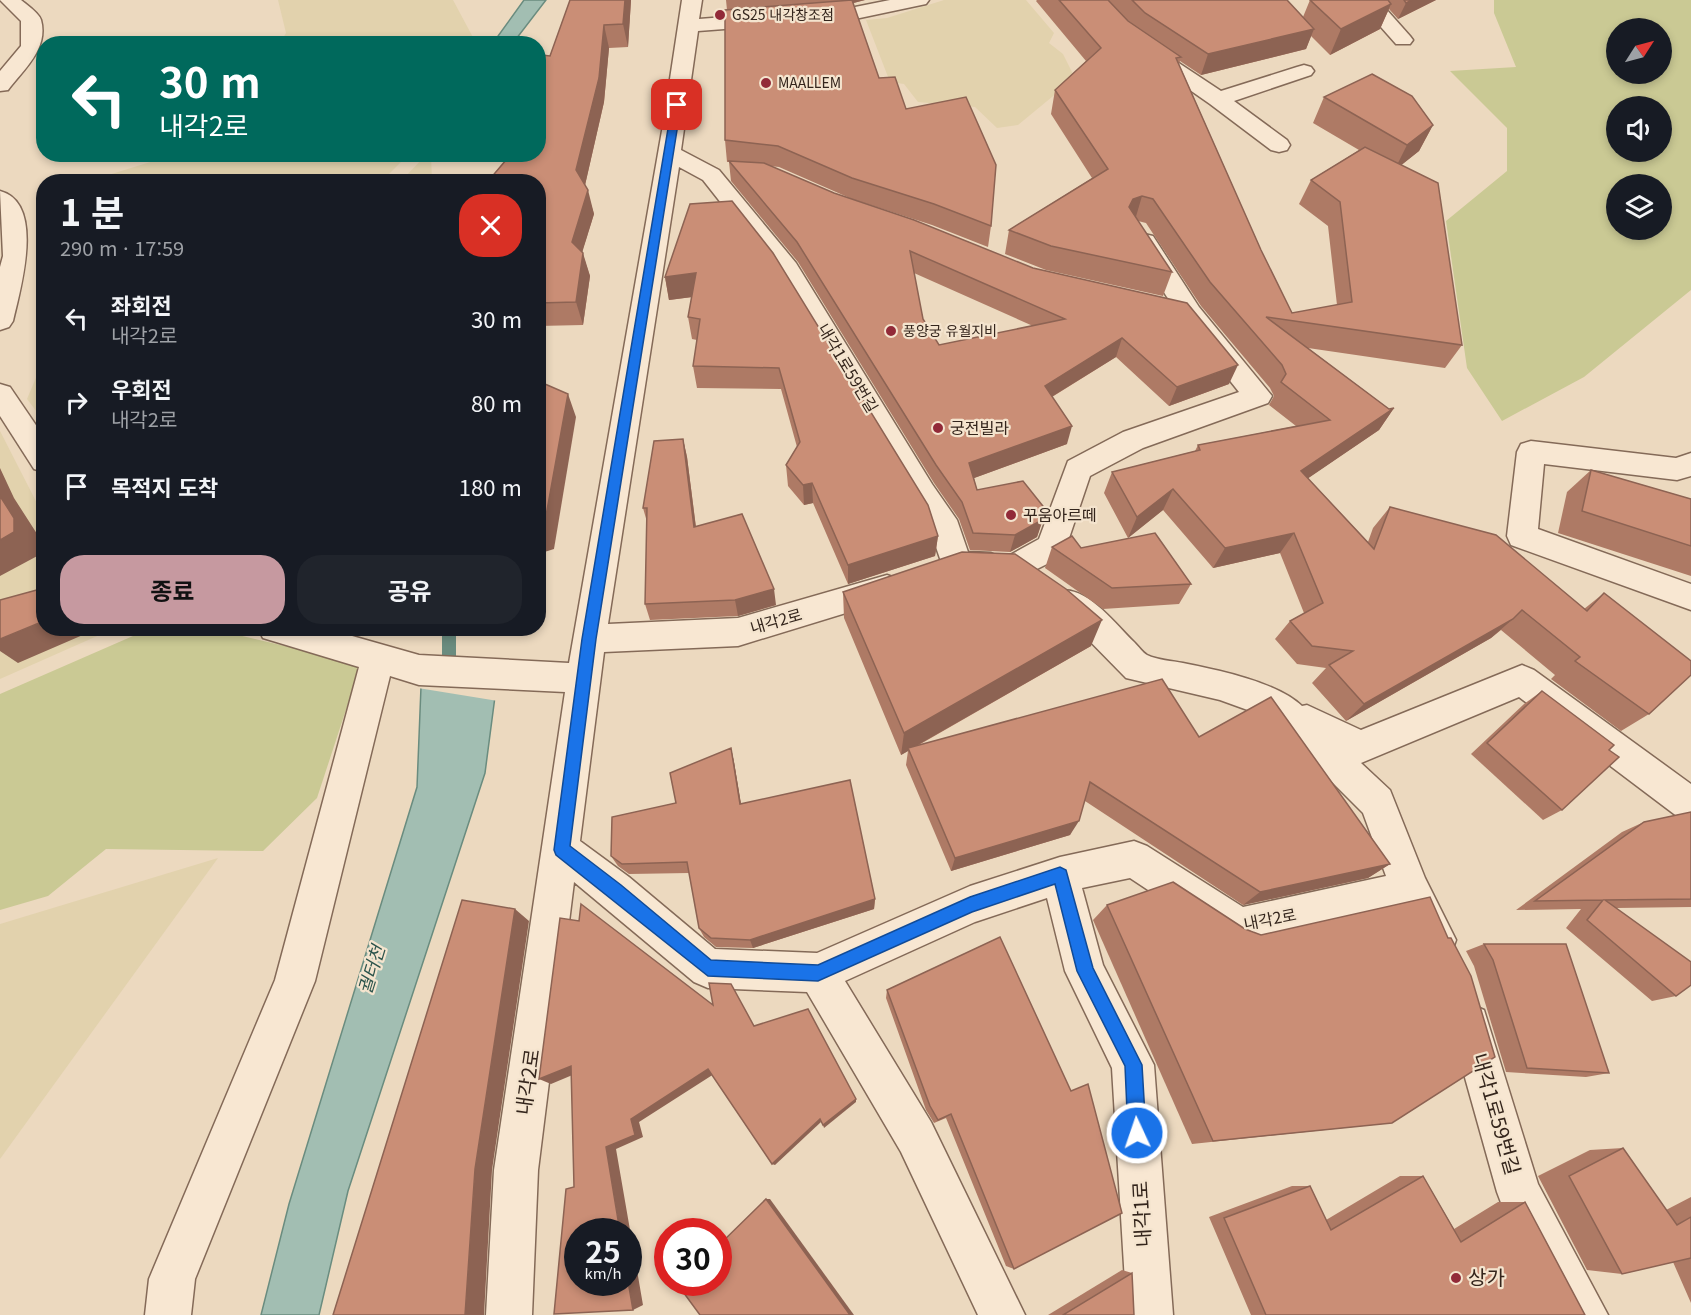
<!DOCTYPE html>
<html lang="ko">
<head>
<meta charset="utf-8">
<style>
  body { margin:0; font-family:Georgia,"Noto Sans KR",serif; background:#20242c; color:#f1f3f6; height:100vh; display:flex; flex-direction:column; font-size:22px; white-space:nowrap }
  * { box-sizing:border-box; margin:0 }
  p { font-size:20px; color:#9ea1a6 }
  .icon { flex:none; width:33px; height:33px; fill:none; stroke:currentColor; stroke-width:2; stroke-linecap:round; stroke-linejoin:round }
  .map { position:relative; flex:1; overflow:hidden }
  .details { position:absolute; left:36px; top:174px; width:510px; height:462px; display:flex; flex-direction:column; background:#171b24; border-radius:24px; box-shadow:0 3px 9px #0003 }
  .details>* { flex:none }
  .banner { position:absolute; left:36px; top:36px; width:510px; height:126px; border-radius:24px; box-shadow:0 3px 9px #0003; background:#00695c; color:#fff; overflow:hidden }
  .needle { width:39px; rotate:54deg }
  .tools { position:absolute; left:1606px; top:18px; display:grid; gap:12px }
  .tools a { display:grid; place-items:center; width:66px; height:66px; border-radius:50%; background:#171b24; box-shadow:0 3px 9px #0003; font-size:30px }
  .speed { position:absolute; left:564px; top:1218px; display:flex; gap:12px; font-size:30px; font-weight:700; text-align:center }
  .speed>* { display:grid; place-content:center; width:78px; height:78px; border-radius:50%; background:#171b24; box-shadow:0 3px 9px #0003; line-height:1 }
  .speed small { font-size:15px; font-weight:400 }
  .speed .limit { border:9px solid #d22; background:#fff; color:#111 }
  .pin { position:absolute; display:grid; place-items:center; width:51px; height:51px; color:#fff; margin:-26px; border-radius:12px; box-shadow:0 3px 9px #0006 }
  .me { position:absolute; width:66px; margin:-33px; rotate:357deg; stroke-linejoin:round; filter:drop-shadow(0 0 4px #0008) }
  .turn { display:flex; align-items:center; gap:21px; height:126px; padding:0 24px; font-size:27px }
  .turn .icon { width:78px; height:78px; stroke-width:2.5 }
  .turn b { display:block; font-size:42px; line-height:51px }
  .round { display:grid; place-items:center; flex:none; width:63px; height:63px; border-radius:24px; background:#20242c }
  .overview { display:flex; align-items:center; justify-content:space-between; height:102px; padding:0 24px }
  h1 { font-size:36px; font-weight:700; line-height:45px }
  .cta { display:flex; gap:12px; margin-top:auto; padding:12px 24px }
  .cta a { flex:1; height:69px; border-radius:24px; background:#c699a0; color:#111; font-size:24px; font-weight:700; line-height:69px; text-align:center }
  .cta a+a { background:#20242c; color:#f1f3f6 }
  ul { padding:0; list-style:none }
  li { display:flex; align-items:center; gap:18px; height:84px; padding:0 24px }
  li div { flex:1 }
  li b { display:block; font-size:22px }
  li em { font-style:normal }
  .map>svg:first-child { display:block }
</style>
</head>
<body>
<div class="map">
<svg width="1691" height="1315" viewBox="0 0 1691 1315">
  <rect width="100%" height="100%" fill="#ecd9bf"/>
  <!-- farmland -->
  <g fill="#e2d2ad">
    <path d="M278,0H453L476,43H280L286,33Z"/>
    <path d="M944,0H1026L1054,33L1049,43L1063,54L1075,78L1018,125L997,128L975,107L918,102L904,84L890,82L866,20L887,18Z"/>
    <path d="M163,155V154L408,155L382,181H89L160,159Z"/>
    <path d="M426,155H431L432,181H401Z"/>
    <path d="M43,361V420L27,399Z"/>
    <path d="M0,431L43,515L44,628L113,629L0,679Z"/>
    <path d="M218,858L0,1159V924Z"/>
  </g>
  <!-- green -->
  <g fill="#cac994" fill-rule="evenodd">
    <path d="M1494,0H1691V290L1584,377L1502,421L1467,368L1446,221L1507,171V128L1450,71L1516,67L1494,13ZM1617,28H1662V74H1617ZM1617,106H1662V152H1617ZM1617,184H1662V230H1617Z"/>
    <path d="M149,629H213L361,664L317,798L263,851L106,849L48,896L0,910V694Z"/>
  </g>
  <!-- water -->
  <g fill="#a2beb2" stroke="#6a8c7f" stroke-width="1.5">
    <path d="M524,0H546L513,43H493Z"/>
    <path d="M422,662L499,666L485,773L348,1191L319,1315H261L289,1204L417,787Z"/>
  </g>
  <!-- pier -->
  <path fill="#ecd9bf" d="M502,666L498,701L418,688L419,669Z"/>
  <g fill="none" stroke-linecap="round" stroke-linejoin="round">
    <!-- stream -->
    <path fill="#6a8c7f" fill-rule="evenodd" d="M442,628H456V674L454,678L449,680L444,678L442,674Z"/>
    <!-- minor casing -->
    <g stroke="#846a58" stroke-width="3">
      <g id="minor">
        <path d="M0,0H21C27,5 39,13 41,20C49,49 23,70 8,90L0,91V71L21,46V21Z"/>
        <path d="M682,0H702L699,19L855,7L890,0H929L926,4L855,19L698,31L681,150L719,170L796,263L932,484L957,520L968,552L991,553L1003,559L1039,539L1068,461L1123,432L1239,392L1181,319L1132,242L1135,236L1144,234L1153,236L1199,307L1272,396L1268,403L1143,448L1090,476L1063,556L1015,580L1003,574C988,583 961,578 945,573L928,524L912,500L777,274L703,180L679,167L608,624L738,618L887,575L898,579L903,588L898,597L738,646L604,652L580,841L629,877L715,949L817,953L970,886L1060,857L1134,841L1147,846L1243,907L1386,876L1363,813L1267,717L1220,700L1126,678L1073,624L1054,610L1049,601L1054,592C1084,581 1114,623 1134,642C1138,646 1143,653 1147,655C1157,660 1173,661 1183,663C1218,670 1277,682 1302,706L1307,705L1361,730L1522,665L1534,670L1691,784V822L1678,817L1519,697L1361,763L1390,790L1425,878L1456,940L1451,954L1437,959L1423,954L1401,910L1239,946L1225,941L1130,878L1082,888L1103,965L1154,1065L1173,1315H1127L1112,1068L1065,971L1047,898L975,922L845,981L931,1122L1025,1315H978L901,1152L807,992L708,988L694,982L574,882L538,1170L532,1315H486L494,1170L565,692L419,685L390,676L315,981L195,1279L191,1315H145L149,1279L275,980L359,667L263,638L258,628H324L419,655L569,663L663,125Z"/>
        <path d="M1084,0H1105L1138,36L1221,91L1297,67L1304,65L1311,67L1314,71L1311,75L1234,101L1287,140L1290,145L1287,150L1279,152L1271,150L1210,104L1124,44Z"/>
        <path d="M1357,0H1378L1410,36L1413,40L1410,44H1396Z"/>
        <path d="M0,191C46,203 20,290 13,321L9,327L0,330V267L3,256Z"/>
        <path d="M0,384L10,387L44,437V472L34,469L0,416Z"/>
        <path d="M1531,441L1676,458L1691,453V476L1677,480L1544,464L1538,529L1691,584V610L1511,545L1507,536L1517,452L1521,444Z"/>
        <path d="M1470,1004L1484,1010L1538,1184L1608,1315H1560L1503,1208L1497,1192L1450,1024L1456,1010Z"/>
      </g>
    </g>
    <!-- minor -->
    <use href="#minor" fill="#f8e7d2" fill-rule="evenodd"/>
  </g>
  <!-- wall -->
  <g fill="#ae7a65" fill-rule="evenodd">
    <path d="M570,0H631L628,47L609,48L604,102L585,185L594,214L582,252L590,276L583,325L538,326V182H490L489,180L506,160L550,56Z"/>
    <path d="M726,0H865L853,3L879,78L906,109L991,226L988,247L932,225L852,199L779,167L770,166L1229,384L1169,406L1116,357L1052,397L1067,444L974,478L977,490L1046,510L1037,537L1010,552L970,550L959,519L934,483L798,262L731,181L729,162H727L725,140L727,10ZM914,273L1033,326L939,345L923,319Z"/>
    <path d="M1037,0H1287L1303,17L1310,0H1436L1398,19L1389,9L1380,29L1330,55L1311,36L1306,49L1201,75L1180,61L1179,64L1261,250L1292,313L1337,305L1328,226L1299,204L1311,180L1359,150L1313,123L1324,97L1433,125L1419,151L1401,165L1462,345L1445,368L1308,348L1389,409L1394,408L1379,430L1308,478L1368,542L1373,528L1390,507L1584,609L1604,593L1649,714L1621,731L1551,679L1555,675L1501,630L1491,638L1346,721L1312,683L1326,668L1297,664L1275,639L1290,621L1304,613L1280,553L1213,568L1163,510L1128,538L1104,493L1112,472L1195,451L1198,445L1296,426L1269,405L1274,396L1270,388L1201,306L1146,223L1138,221L1172,272L1163,296L1046,270L1005,254L1009,230L1092,178L1051,114L1055,90L1086,61L1036,1Z"/>
    <path d="M690,204L938,536L935,556L848,584L813,503L804,505L788,486L786,465L797,447L781,389L697,388L693,366L697,340L692,339L688,317L692,297L669,300L665,277Z"/>
    <path d="M683,439L687,457L696,527L776,605L738,616L650,620L645,604L647,522L643,508Z"/>
    <path d="M1591,470L1691,499V576L1558,533L1567,492Z"/>
    <path d="M1052,547L1081,548L1191,584L1179,604L1103,609L1045,568Z"/>
    <path d="M843,592L1091,646L917,746L1199,737L1390,864L1368,878L1243,905L1085,801L1070,835L951,871L906,765L908,751L901,755L844,618Z"/>
    <path d="M1542,691L1609,750L1562,810L1543,820L1471,754L1524,704Z"/>
    <path d="M731,748L734,762L741,804L875,899L874,909L753,948L716,947L704,937L699,928L689,873L629,874L618,866L611,856L676,803Z"/>
    <path d="M1691,812V907L1616,908L1676,996L1652,1001L1566,928L1581,909L1516,910L1622,832L1644,822Z"/>
    <path d="M1107,905L1392,1123L1192,1144L1093,920Z"/>
    <path d="M1000,937L1014,1269L1006,1266L946,1118L934,1123L926,1110L886,998L887,990Z"/>
    <path d="M1484,944L1609,1073L1586,1077L1506,1072L1474,966L1466,951Z"/>
    <path d="M1623,1148L1666,1210L1691,1197V1303L1673,1262L1622,1274L1587,1270L1538,1176L1590,1150Z"/>
    <path d="M1400,1176H1423L1454,1229L1498,1202H1525L1585,1315H1251L1209,1217L1292,1186H1310L1326,1220Z"/>
    <path d="M1122,1270L1132,1273L1134,1315H1048Z"/>
  </g>
  <!-- shaded-wall -->
  <g fill="#8d6353">
    <path d="M625,0H631L628,47L623,24Z"/>
    <path d="M846,0H865L846,5Z"/>
    <path d="M1412,0H1436L1398,19L1406,3Z"/>
    <path d="M1391,4L1380,29L1330,55L1341,29Z"/>
    <path d="M604,25L609,48L604,102L583,194L576,170Z"/>
    <path d="M1314,29L1306,49L1201,75L1208,54Z"/>
    <path d="M1433,125L1419,151L1394,171L1407,145Z"/>
    <path d="M588,190L594,214L578,266L572,242Z"/>
    <path d="M1142,196L1135,220L1129,207L1133,199Z"/>
    <path d="M583,253L590,276L583,325L576,302Z"/>
    <path d="M696,273L700,296L669,300L665,277Z"/>
    <path d="M1122,338L1116,357L1040,404L1045,386Z"/>
    <path d="M1238,365L1229,384L1169,406L1177,387Z"/>
    <path d="M568,394L576,417L554,549L538,554V529Z"/>
    <path d="M1394,408L1379,430L1288,492L1301,471Z"/>
    <path d="M1072,426L1067,444L966,481L969,463Z"/>
    <path d="M683,439L687,457L698,544L694,527Z"/>
    <path d="M0,468L14,498L41,540V554L0,576Z"/>
    <path d="M812,483L813,503L804,505L803,485Z"/>
    <path d="M1173,489L1163,510L1128,538L1137,517Z"/>
    <path d="M1046,510L1037,537L1010,552L1015,535Z"/>
    <path d="M1294,533L1280,553L1213,568L1225,548Z"/>
    <path d="M938,536L935,556L848,584V565Z"/>
    <path d="M774,589L776,605L738,616L735,600Z"/>
    <path d="M1513,619L1491,638L1346,721L1364,704Z"/>
    <path d="M1102,620L1091,646L909,750L908,748V751L901,755L904,733Z"/>
    <path d="M44,621V628H99L18,663L0,651V639Z"/>
    <path d="M731,748L734,762L743,816L740,804Z"/>
    <path d="M1079,821L1070,835L951,871L955,858Z"/>
    <path d="M1390,864L1368,878L1243,905L1260,892Z"/>
    <path d="M875,899L874,909L753,948L750,940Z"/>
    <path d="M515,909L529,921L492,1170L484,1315H465L475,1169Z"/>
    <path d="M571,1066L582,1071L551,1084L539,1079Z"/>
    <path d="M708,1069L714,1074L639,1122L643,1137L616,1149L643,1305L633,1310L628,1281V1232H620L606,1147L631,1119Z"/>
    <path d="M856,1099V1102L824,1128L823,1125Z"/>
    <path d="M820,1119L821,1122L775,1165L772,1164Z"/>
    <path d="M766,1199H770L854,1315H850Z"/>
  </g>
  <!-- building -->
  <g fill="#ca8e76" stroke="#8d6353" stroke-width="1.5" fill-rule="evenodd">
    <path d="M570,0H625L623,24L604,25L599,78L576,170L588,190L572,242L583,253L576,302L538,303V182H492L489,180L506,160L508,154H538V66L542,55L550,56Z"/>
    <path d="M852,0L879,78L895,77L906,109L966,97L996,165L991,226L934,204L852,178L778,146L725,140V10Z"/>
    <path d="M1059,0H1108L1128,21L1181,57L1176,58L1261,250L1292,313L1352,302L1340,202L1311,180L1365,147L1438,183L1462,345L1266,317L1389,409L1394,408L1301,471L1374,549L1390,507L1496,535L1587,611L1604,593L1691,661V675L1649,714L1575,661L1580,657L1522,610L1513,619L1364,704L1329,665L1353,651L1312,646L1290,621L1323,603L1294,533L1225,548L1173,489L1137,517L1112,472L1200,450L1198,445L1330,420L1281,382L1286,374L1282,365L1210,282L1153,199L1142,196L1133,199L1129,207L1172,272L1051,246L1009,230L1108,169L1055,90L1101,48Z"/>
    <path d="M1132,0H1287L1314,29L1208,54L1145,13Z"/>
    <path d="M1310,0H1388L1391,4L1341,29Z"/>
    <path d="M1404,0H1412L1406,3Z"/>
    <path d="M1372,74L1412,96L1433,125L1407,145L1324,97Z"/>
    <path d="M729,161L764,163L834,193L914,220L1033,268L1187,303L1238,365L1177,387L1122,338L1045,386L1072,426L969,463L977,490L1023,481L1046,510L1042,520L1015,535L973,533L962,502L936,465L797,242ZM910,251L1065,319L939,345L923,319Z"/>
    <path d="M732,201L773,253L928,505L938,536L848,565L812,483L803,485L786,465L800,442L779,368L693,366L700,319L688,317L696,273L665,277L690,204Z"/>
    <path d="M538,381L568,394L544,527L538,529Z"/>
    <path d="M683,439L694,527L742,514L774,589L735,600L645,604L647,508H643L654,441Z"/>
    <path d="M1591,470L1691,499V546L1582,511Z"/>
    <path d="M0,496L14,518V532L0,540Z"/>
    <path d="M1155,533L1191,584L1112,588L1052,547L1072,536L1081,548Z"/>
    <path d="M962,552L1015,554L1066,589L1102,620L904,733L843,592Z"/>
    <path d="M44,588V621L0,639V600Z"/>
    <path d="M1162,679L1199,737L1271,697L1390,864L1260,892L1090,782L1079,821L955,858L908,748Z"/>
    <path d="M1542,691L1614,745L1609,750L1619,757L1562,810L1487,743Z"/>
    <path d="M731,748L740,804L850,780L875,899L750,940L711,938L699,928L687,862L622,864L611,856L612,817L676,803L670,773Z"/>
    <path d="M1691,812V899L1605,900L1691,962V985L1676,996L1587,920L1603,900L1535,901L1644,822Z"/>
    <path d="M1173,882L1245,929L1261,935L1430,897L1448,938H1451L1471,976L1495,1057L1392,1123L1213,1141L1107,905Z"/>
    <path d="M462,900L515,909L475,1169L465,1315H333Z"/>
    <path d="M581,904L713,1005L709,983L731,984L754,1026L808,1009L856,1099L823,1125L820,1119L772,1164L708,1069L631,1119L635,1135L606,1147L620,1232H578V1282H628V1281L633,1310L554,1314L566,1189L574,1187L571,1066L539,1079L560,918L579,921Z"/>
    <path d="M1000,937L1071,1091L1088,1084L1122,1213L1014,1269L951,1114L938,1120L930,1106L887,990Z"/>
    <path d="M1484,944H1566L1609,1073L1527,1068L1493,960Z"/>
    <path d="M1623,1148L1677,1225L1691,1217V1258L1622,1274L1569,1176Z"/>
    <path d="M1423,1176L1461,1242L1525,1202L1585,1315H1266L1224,1218L1310,1186L1331,1230Z"/>
    <path d="M766,1199L850,1315H700L678,1285L681,1282H718V1246Z"/>
    <path d="M1132,1273L1134,1315H1063Z"/>
  </g>
  <!-- route -->
  <path fill="#1a73e8" stroke="#114b97" stroke-width="1.5" d="M677,103L681,105L596,639L570,846L621,885L711,960L818,965L970,897L1060,867L1066,870L1093,968L1142,1065L1146,1133L1143,1139L1137,1142L1131,1139L1128,1133L1125,1066L1077,971L1055,884L972,912L818,981L708,976L556,855L554,850L582,639L672,105Z"/>
  <!-- markers -->
  <g fill="#922a38" stroke="#f4e4ce" stroke-width="2">
    <circle cx="720" cy="15" r="6"/>
    <circle cx="766" cy="83" r="6"/>
    <circle cx="891" cy="331" r="6"/>
    <circle cx="938" cy="428" r="6"/>
    <circle cx="1011" cy="515" r="6"/>
    <circle cx="1456" cy="1278" r="6"/>
  </g>
  <g text-anchor="middle" stroke-width="4.5" stroke-linejoin="round" paint-order="stroke">
    <!-- far-poi labels -->
    <g font-size="14" fill="#34251c" stroke="#f4e4ce" text-anchor="start">
      <text x="732" y="20">GS25 내각창조점</text>
      <text x="778" y="88">MAALLEM</text>
      <text x="903" y="336">풍양궁 유월지비</text>
    </g>
    <!-- street labels -->
    <g font-size="16" fill="#34251c" stroke="#f4e4ce">
      <text transform="translate(848 368) rotate(59)" y="6">내각1로59번길</text>
      <text transform="translate(776 621) rotate(-16)" y="6">내각2로</text>
      <text transform="translate(1270 919) rotate(-11)" y="6">내각2로</text>
    </g>
    <!-- poi labels -->
    <g font-size="16" fill="#34251c" stroke="#f4e4ce" text-anchor="start">
      <text x="950" y="434">궁전빌라</text>
      <text x="1023" y="521">꾸움아르떼</text>
    </g>
    <!-- water labels -->
    <g font-size="18" font-style="italic" fill="#2c544c" stroke="#f4e4ce">
      <text transform="translate(372 970) rotate(-73)" y="6">궐터천</text>
    </g>
    <!-- near-street labels -->
    <g font-size="20" fill="#34251c" stroke="#f4e4ce">
      <text transform="translate(528 1082) rotate(-82)" y="7">내각2로</text>
      <text transform="translate(1496 1114) rotate(74)" y="7">내각1로59번길</text>
      <text transform="translate(1142 1214) rotate(-93)" y="7">내각1로</text>
    </g>
    <!-- near-poi labels -->
    <g font-size="20" fill="#34251c" stroke="#f4e4ce" text-anchor="start">
      <text x="1468" y="1285">상가</text>
    </g>
  </g>
</svg>
<div class="tools">
<a><svg class="needle" viewBox="-14 -14 28 28"><path d="M0-13l5 13h-10z" fill="#e53935"/><path d="M0 13l5-13h-10z" fill="#9ea1a6"/></svg></a>
<a><svg class="icon" aria-label="sound" viewBox="0 0 24 24"><path d="M4 9h4l5-4v14l-5-4H4zM17 9q2 3 0 6"/></svg></a>
<a><svg class="icon" aria-label="layers" viewBox="0 0 24 24"><path d="M12 4l9 5-9 5-9-5zM3 14l9 5 9-5"/></svg></a>
</div>
<div class="speed"><div>25<small>km/h</small></div><div class="limit">30</div></div>
<div class="pin" style="left:677px;top:105px;background:#d93025"><svg class="icon" aria-label="arrive" viewBox="0 0 24 24"><path d="M6 21V4h12l-3 4 3 4H6"/></svg></div>
<svg class="me" style="left:1137px;top:1133px" viewBox="-20 -20 40 40"><circle r="17" fill="#1a73e8" stroke="#fff" stroke-width="3"/><path d="M0-11L8 9 0 5-8 9z" fill="#fff"/></svg>
<div class="banner">
<div class="turn"><svg class="icon" aria-label="left" viewBox="0 0 24 24"><path d="M17 20v-9H6M10 6l-5 5 5 5"/></svg><div><b>30 m</b>내각2로</div></div>
</div>
<section class="details">
<div class="overview"><div><h1>1 분</h1><p>290 m · 17:59</p></div><a class="round" style="background:#d93025;color:#fff"><svg class="icon" aria-label="close" viewBox="0 0 24 24"><path d="M6 6l12 12M18 6L6 18"/></svg></a></div>
<ul>
<li><svg class="icon" aria-label="left" viewBox="0 0 24 24"><path d="M17 20v-9H6M10 6l-5 5 5 5"/></svg><div><b>좌회전</b><p>내각2로</p></div><em>30 m</em></li>
<li><svg class="icon" aria-label="right" viewBox="0 0 24 24"><path d="M7 20v-9h11M14 6l5 5-5 5"/></svg><div><b>우회전</b><p>내각2로</p></div><em>80 m</em></li>
<li><svg class="icon" aria-label="arrive" viewBox="0 0 24 24"><path d="M6 21V4h12l-3 4 3 4H6"/></svg><div><b>목적지 도착</b></div><em>180 m</em></li>
</ul>
<div class="cta"><a>종료</a><a>공유</a></div>
</section>
</div>
</body>
</html>
